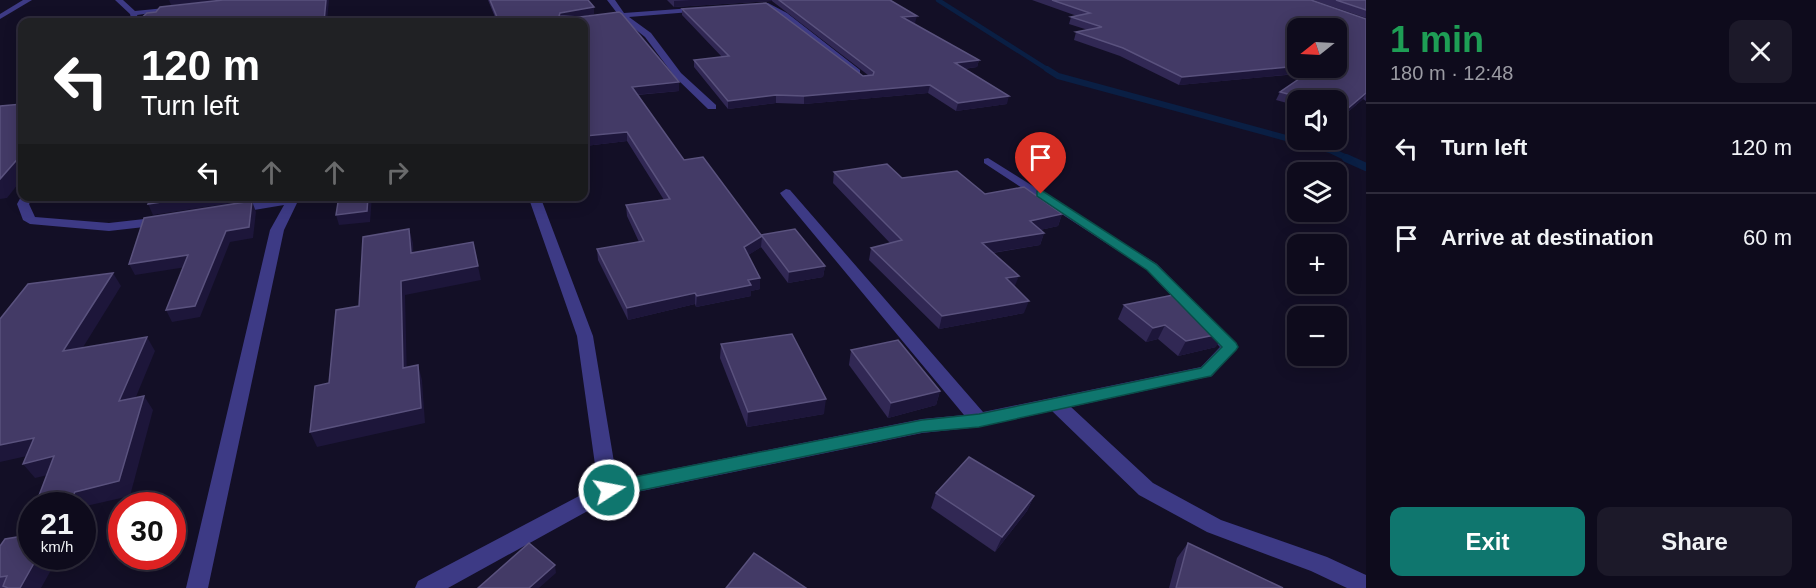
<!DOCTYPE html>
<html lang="en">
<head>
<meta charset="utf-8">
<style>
  body { margin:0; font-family:Helvetica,sans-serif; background:#1c1929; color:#f1f3f6; height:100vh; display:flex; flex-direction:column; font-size:22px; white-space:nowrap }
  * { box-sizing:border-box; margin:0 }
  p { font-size:20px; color:#9b9ba3 }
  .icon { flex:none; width:33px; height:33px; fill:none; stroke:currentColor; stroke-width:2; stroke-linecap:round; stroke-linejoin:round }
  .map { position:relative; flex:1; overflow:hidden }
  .side { display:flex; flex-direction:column; background:#0e0b1c; width:450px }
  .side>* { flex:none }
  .guide { position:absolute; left:18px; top:18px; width:570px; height:183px; border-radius:12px; box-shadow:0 3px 15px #0003,0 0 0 2px #2e2b3b; background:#202124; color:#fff; overflow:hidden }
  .needle { width:39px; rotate:252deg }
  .controls { position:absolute; left:1287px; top:18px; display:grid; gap:12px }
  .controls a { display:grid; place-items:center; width:60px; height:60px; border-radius:12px; background:#0e0b1c; box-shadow:0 3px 15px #0003,0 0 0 2px #2e2b3b; font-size:30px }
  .speed { position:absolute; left:18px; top:492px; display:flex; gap:12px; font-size:30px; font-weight:700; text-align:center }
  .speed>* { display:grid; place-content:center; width:78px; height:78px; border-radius:50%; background:#0e0b1c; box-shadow:0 3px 15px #0003,0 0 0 2px #2e2b3b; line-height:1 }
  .speed small { font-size:15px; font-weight:400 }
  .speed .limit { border:9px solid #d22; background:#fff; color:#111 }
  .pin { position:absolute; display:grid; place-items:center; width:51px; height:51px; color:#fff; margin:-62px -26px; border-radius:50% 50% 50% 0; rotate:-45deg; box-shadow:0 0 6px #0007 }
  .pin .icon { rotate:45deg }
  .me { position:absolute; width:66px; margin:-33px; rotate:79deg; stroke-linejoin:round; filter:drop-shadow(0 0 4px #0008) }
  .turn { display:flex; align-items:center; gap:21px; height:126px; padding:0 24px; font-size:27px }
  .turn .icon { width:78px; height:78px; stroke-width:2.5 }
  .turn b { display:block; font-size:42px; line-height:51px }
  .lanes { display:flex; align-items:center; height:57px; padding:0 24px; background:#0003; justify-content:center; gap:30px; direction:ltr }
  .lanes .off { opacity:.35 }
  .round { display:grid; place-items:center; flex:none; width:63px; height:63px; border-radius:12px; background:#1c1929 }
  .head { display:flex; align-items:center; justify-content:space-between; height:102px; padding:0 24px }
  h1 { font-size:36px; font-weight:700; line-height:45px; color:#1e9e55 }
  .cta { display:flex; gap:12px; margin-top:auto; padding:12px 24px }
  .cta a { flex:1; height:69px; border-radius:12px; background:#0f766e; color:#fff; font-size:24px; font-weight:700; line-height:69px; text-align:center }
  .cta a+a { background:#1c1929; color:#f1f3f6 }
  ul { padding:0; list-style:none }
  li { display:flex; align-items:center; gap:18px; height:90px; padding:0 24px; border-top:2px solid #2e2b3b }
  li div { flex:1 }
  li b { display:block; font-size:22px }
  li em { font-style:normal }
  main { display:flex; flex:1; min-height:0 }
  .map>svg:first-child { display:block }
</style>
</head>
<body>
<main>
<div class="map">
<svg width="1366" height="588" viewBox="0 0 1366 588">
  <rect width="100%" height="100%" fill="#130f26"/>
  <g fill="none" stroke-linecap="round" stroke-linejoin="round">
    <!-- stream-far2 -->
    <path stroke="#0a1f44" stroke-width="4.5" d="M938,0L1050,71"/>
    <!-- stream-far1 -->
    <path stroke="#0a1f44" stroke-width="6" d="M1047,69L1058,76L1330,150L1349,159"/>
    <!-- stream -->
    <path stroke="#0a1f44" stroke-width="8" d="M1346,158L1366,167"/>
    <!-- street -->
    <g fill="#3d3a85" fill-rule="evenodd">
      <path d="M23,0H32L0,19V14Z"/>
      <path d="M115,0H123L135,11L175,7L179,9L137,15L140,22H132L130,14Z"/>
      <path d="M607,0H615L624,13L706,7L703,11L629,17L651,33L681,73L716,105V109H708L675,77L645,37L620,17L611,18V14L617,13Z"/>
      <path d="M768,3L787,13L860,70V74H854L767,7L754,8L750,6Z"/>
      <path d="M988,158L1157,264L1238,347L1212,376L1071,407L1153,483L1221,520L1327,557L1366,575V588H1347L1311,571L1207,532L1139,495L1052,411L979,427L922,433L613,497L448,588H415L418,581L598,486L577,336L528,196H540L593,336L617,480L922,419L964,415L782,196L780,193L786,189L790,190L983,412L1201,367L1220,347L1147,270L984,163V159Z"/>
      <path d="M22,195L34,196L29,204L35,217L109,223L162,217L169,221L162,225L109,231L30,224L23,220L17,204Z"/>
      <path d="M288,196H322L297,203L284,230L208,588H186L270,230L284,205L236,213L230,209L236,205Z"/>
    </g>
  </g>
  <!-- wall -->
  <g fill="#312854">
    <path d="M488,0H588L594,7V14L578,17L679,82V91L637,95L684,160L761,235L825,266L823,277L788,283L761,247L748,255L760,278V289L751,291V296L696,307L695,304L628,320L598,260L597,249L639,242L627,216L626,205L664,200L627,141L585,146L584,140V22H497Z"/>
    <path d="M667,0H890L915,23H912L979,60L977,67L964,69L1007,104L956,111L928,93L804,104L776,103L728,109L694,67V60L722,57L682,15V9L863,76L868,75L772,1L674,7Z"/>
    <path d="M1032,0H1311L1366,19V101L1363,99L1341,118L1336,117V100H1298V106L1276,100L1280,92L1308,73L1179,85L1120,56L1074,40L1076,32L1088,30L1069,24L1071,17L1077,16Z"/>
    <path d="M1313,0H1366V18Z"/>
    <path d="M834,172L902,178L985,194L1062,214L1058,226L1040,230L1044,233L1040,245L993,253L1015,287L1024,313L939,329L869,260L871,248L890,243L833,183Z"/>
    <path d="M1124,305L1216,347L1178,356L1158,339L1146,342L1118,319Z"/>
    <path d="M721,344L824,414L747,427L720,358Z"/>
    <path d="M851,350L940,391L936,405L888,418L849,365Z"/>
    <path d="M936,493L1034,496L1027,511L995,552L931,508Z"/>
    <path d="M23,536L41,588H0V577Z"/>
    <path d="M1188,543L1283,588H1169L1177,558Z"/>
  </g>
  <!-- shaded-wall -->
  <g fill="#1d163a">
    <path d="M169,0H223L171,5Z"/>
    <path d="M326,0H329L327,22H324Z"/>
    <path d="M691,0H772V1L674,7V1Z"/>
    <path d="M594,7V14L561,20L559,16L560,13Z"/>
    <path d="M917,16L915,23L901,24L902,17Z"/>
    <path d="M979,60L977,67L953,70L955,63Z"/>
    <path d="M1298,66V68H1319L1316,72L1179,85L1182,77Z"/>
    <path d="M679,82V91L632,95V87Z"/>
    <path d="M930,85L928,93L804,104V96Z"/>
    <path d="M1366,93L1363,99L1341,118L1346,110Z"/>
    <path d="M776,95V103L728,109V101Z"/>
    <path d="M1009,96L1007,104L956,111L958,103Z"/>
    <path d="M627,132V141L585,146V136Z"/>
    <path d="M22,154V179L7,198L0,199V179Z"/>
    <path d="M200,196H260V199L153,215L148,204Z"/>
    <path d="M368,196H372L370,222L339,225L336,215Z"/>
    <path d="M252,201L256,212L253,238L230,242L200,317L172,322L166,310L226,231Z"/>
    <path d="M1062,214L1058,226L1026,233L1030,221Z"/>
    <path d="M409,229L413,243L414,266L411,253Z"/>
    <path d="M1044,233L1040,245L978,255L982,243Z"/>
    <path d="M762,236L761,247L744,258V247Z"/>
    <path d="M188,255L193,266L135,275L129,264Z"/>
    <path d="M478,266L481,280L405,295L407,383L403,368L401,281Z"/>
    <path d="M825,266L823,277L788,283L789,272Z"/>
    <path d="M113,273L121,286L72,365L63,351Z"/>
    <path d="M1019,276L1014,288L1006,278Z"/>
    <path d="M760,278V289L751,291V296L696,307L697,296L748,280Z"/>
    <path d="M695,293V304L628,320L627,308Z"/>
    <path d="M1029,301L1024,313L939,329L942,316Z"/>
    <path d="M1165,325L1158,339L1146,342L1153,328Z"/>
    <path d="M1224,333L1216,347L1178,356L1186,341Z"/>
    <path d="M147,337L155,351L128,416L119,401Z"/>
    <path d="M418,365L422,380L425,423L317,447L310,432Z"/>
    <path d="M940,391L936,405L888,418L891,403Z"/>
    <path d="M144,396L153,410L130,496L86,506L82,513V506H67L75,492Z"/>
    <path d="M826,399L824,414L747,427L748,412Z"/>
    <path d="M34,438L45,452L0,462V445Z"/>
    <path d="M54,456L65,471L35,478L23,464Z"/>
    <path d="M1034,496L1027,511L995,552L1002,537Z"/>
    <path d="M38,556H59L41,588H20Z"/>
    <path d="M555,565L556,573L539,588H529Z"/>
  </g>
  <!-- building -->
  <g fill="#433a66" stroke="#5a527e" stroke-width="1.5">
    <path d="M223,0H326L324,22H137L147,13L156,12L160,7Z"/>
    <path d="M490,0H588L594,7L560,13L559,16L580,17L619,12L622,14L679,82L632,87L684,160L703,157L761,235L795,229L825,266L789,272L762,236L744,247L760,278L748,280L751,285L697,296L695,293L627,308L597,249L644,241L626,205L670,199L627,132L585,136L584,133V22H499Z"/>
    <path d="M779,0H890L917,16L902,17L979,60L955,63L1009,96L958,103L930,85L804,96L776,95L728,101L694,60L729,56L682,9L766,3L863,76L873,75L874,72Z"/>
    <path d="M1052,0H1311L1366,19V93L1346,110L1336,107V100H1311L1280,92L1315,68H1336V28H1298V66L1182,77L1123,48L1076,32L1102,27L1071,17L1090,13Z"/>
    <path d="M1336,0H1366V10Z"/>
    <path d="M22,104V154L0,179V106Z"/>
    <path d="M887,164L902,178L957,171L985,194L1024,187L1062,214L1030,221L1044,233L982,243L1019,276L1006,278L1029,301L942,316L871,248L902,240L834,172Z"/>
    <path d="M151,196H200L148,204Z"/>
    <path d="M339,196H368L367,211L336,215Z"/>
    <path d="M252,201L249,227L226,231L195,306L166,310L188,255L129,264L144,218Z"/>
    <path d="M409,229L411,253L473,242L478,266L401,281L403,368L418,365L421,408L310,432L315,386L329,383L336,310L359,306L363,237Z"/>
    <path d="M113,273L63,351L147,337L119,401L144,396L119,481L75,492L67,506H35L54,456L23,464L34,438L0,445V319L28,284Z"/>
    <path d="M1173,295L1224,333L1186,341L1165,325L1153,328L1124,305Z"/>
    <path d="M792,334L826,399L748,412L721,344Z"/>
    <path d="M898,340L940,391L891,403L851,350Z"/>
    <path d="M969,457L1034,496L1002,537L936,493Z"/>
    <path d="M32,514V556H38L20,588H8L3,586L7,576L0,577V546L5,539L23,536Z"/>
    <path d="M529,543L555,565L529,588H478Z"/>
    <path d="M1188,543L1283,588H1176Z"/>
    <path d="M754,553L806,588H726Z"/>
  </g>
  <!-- route -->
  <path fill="#0f766e" stroke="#0a4d48" stroke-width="1.5" d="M1041,190L1156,264L1236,343L1238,347L1236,350L1211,376L1206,377L979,427L922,432L609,497L603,495L600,490L603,485L609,482L922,420L979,414L1201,368L1222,347L1147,270L1037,196V191Z"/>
</svg>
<div class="controls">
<a><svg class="needle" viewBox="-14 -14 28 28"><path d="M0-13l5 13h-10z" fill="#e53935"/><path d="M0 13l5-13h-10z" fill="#9b9ba3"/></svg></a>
<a><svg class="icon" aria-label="sound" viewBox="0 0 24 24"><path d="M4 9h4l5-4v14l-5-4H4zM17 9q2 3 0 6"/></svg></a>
<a><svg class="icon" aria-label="layers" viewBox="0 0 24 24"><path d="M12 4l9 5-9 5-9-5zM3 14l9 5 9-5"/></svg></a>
<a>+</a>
<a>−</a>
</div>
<div class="speed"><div>21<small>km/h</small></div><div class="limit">30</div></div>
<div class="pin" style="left:1041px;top:194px;background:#d93025"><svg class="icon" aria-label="arrive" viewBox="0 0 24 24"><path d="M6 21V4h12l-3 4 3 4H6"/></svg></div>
<svg class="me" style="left:609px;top:490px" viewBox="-20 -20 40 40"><circle r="17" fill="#0f766e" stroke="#fff" stroke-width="3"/><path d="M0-11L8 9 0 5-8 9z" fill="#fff"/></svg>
<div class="guide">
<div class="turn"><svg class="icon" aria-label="left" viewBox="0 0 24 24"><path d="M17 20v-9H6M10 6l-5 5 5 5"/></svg><div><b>120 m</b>Turn left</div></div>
<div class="lanes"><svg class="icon" aria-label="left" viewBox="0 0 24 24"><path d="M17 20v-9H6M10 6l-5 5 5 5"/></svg><svg class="icon off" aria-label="ahead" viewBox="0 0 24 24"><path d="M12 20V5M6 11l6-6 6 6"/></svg><svg class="icon off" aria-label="ahead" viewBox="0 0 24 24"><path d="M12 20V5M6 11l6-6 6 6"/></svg><svg class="icon off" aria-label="right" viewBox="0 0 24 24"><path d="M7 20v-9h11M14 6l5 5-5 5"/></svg></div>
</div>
</div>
<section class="side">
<div class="head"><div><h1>1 min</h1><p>180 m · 12:48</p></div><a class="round"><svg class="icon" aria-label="close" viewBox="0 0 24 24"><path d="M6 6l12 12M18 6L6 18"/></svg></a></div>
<ul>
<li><svg class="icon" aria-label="left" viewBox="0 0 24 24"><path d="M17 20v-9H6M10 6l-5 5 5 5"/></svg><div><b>Turn left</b></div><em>120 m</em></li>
<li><svg class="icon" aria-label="arrive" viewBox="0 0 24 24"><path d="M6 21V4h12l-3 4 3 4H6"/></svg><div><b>Arrive at destination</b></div><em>60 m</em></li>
</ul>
<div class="cta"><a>Exit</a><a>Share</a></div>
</section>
</main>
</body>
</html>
